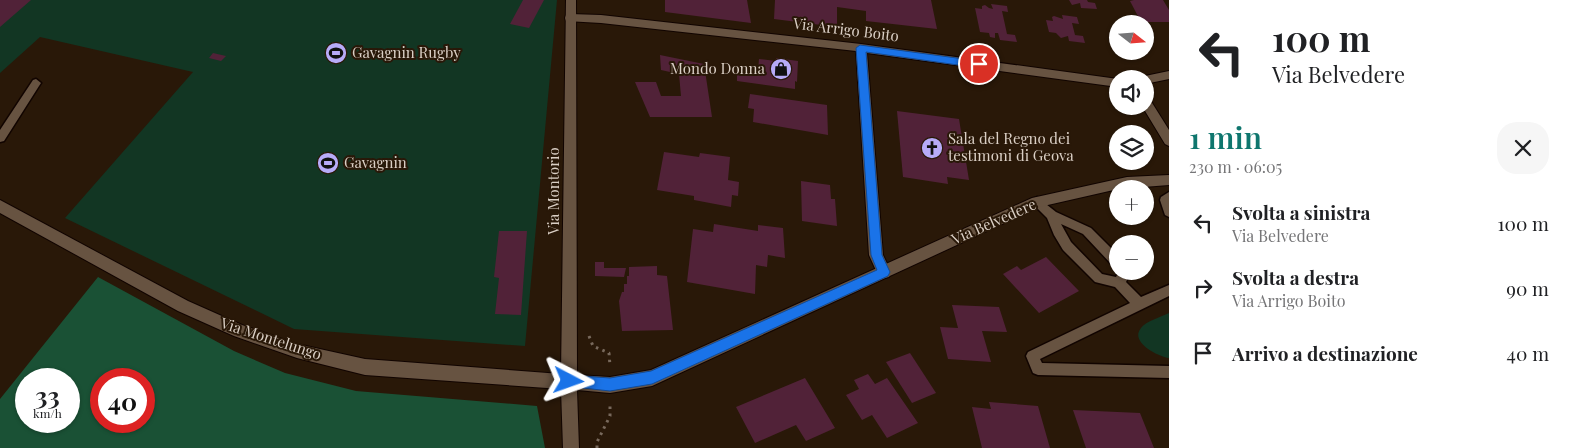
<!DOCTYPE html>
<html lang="it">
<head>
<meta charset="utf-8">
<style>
  body { margin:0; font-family:"Playfair Display",serif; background:#f6f6f6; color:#202124; height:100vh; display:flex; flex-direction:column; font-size:19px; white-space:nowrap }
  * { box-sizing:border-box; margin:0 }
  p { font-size:16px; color:#757577 }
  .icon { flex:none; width:28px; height:28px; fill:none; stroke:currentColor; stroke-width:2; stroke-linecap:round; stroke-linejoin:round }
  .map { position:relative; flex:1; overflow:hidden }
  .side { display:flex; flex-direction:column; background:#fff; width:400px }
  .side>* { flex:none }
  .top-card { background:#fff; color:#202124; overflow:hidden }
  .needle { width:32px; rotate:107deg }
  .controls { position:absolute; left:1109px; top:15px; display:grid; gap:10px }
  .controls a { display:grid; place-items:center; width:45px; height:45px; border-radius:50%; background:#fff; box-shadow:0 1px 4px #0004; font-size:25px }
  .speed { position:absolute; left:15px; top:368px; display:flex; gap:10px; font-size:25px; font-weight:700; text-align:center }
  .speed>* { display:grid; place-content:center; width:65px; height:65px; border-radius:50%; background:#fff; box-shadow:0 1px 4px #0004; line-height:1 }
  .speed small { font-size:12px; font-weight:400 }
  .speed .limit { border:8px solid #d22; background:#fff; color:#111 }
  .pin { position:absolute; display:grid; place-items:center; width:42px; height:42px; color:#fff; margin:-21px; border:2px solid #fff; border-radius:50%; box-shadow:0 1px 5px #0007 }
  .me { position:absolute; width:55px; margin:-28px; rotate:94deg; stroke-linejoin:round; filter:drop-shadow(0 0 4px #0008) }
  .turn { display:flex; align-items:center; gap:18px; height:105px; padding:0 20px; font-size:22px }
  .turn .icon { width:65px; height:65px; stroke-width:2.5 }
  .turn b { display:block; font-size:35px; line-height:42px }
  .round { display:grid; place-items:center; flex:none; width:52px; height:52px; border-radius:20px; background:#f6f6f6 }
  .headline { display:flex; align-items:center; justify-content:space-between; height:85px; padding:0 20px }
  h1 { font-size:30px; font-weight:600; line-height:38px; color:#0f766e }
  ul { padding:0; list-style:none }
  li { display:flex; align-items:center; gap:15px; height:65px; padding:0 20px }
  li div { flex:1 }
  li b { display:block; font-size:19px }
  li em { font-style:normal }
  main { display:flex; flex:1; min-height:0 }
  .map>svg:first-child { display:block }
</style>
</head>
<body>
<main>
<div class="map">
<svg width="1169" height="448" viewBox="0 0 1169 448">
  <rect width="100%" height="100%" fill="#291808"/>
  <!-- green -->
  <g fill="#123623">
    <path d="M0,0H557L525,346L294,329L65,218L193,72L40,37L0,73Z"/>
    <path d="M1169,313V358C1159,357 1129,342 1141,328C1146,321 1161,317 1169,313Z"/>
  </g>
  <!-- forest -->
  <path fill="#1a5135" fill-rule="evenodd" d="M98,277L234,351L285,373L356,391L537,406L545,448H0V399ZM26,379H69V421H26ZM101,379H144V421H101Z"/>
  <!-- building -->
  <g fill="#512238">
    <path d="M0,0H31L0,27Z"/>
    <path d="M523,0H544L529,28L510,24Z"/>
    <path d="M665,0H747L751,23L665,12Z"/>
    <path d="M775,0H931L937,29L866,21V11L837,7V27L774,19Z"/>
    <path d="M1069,0H1087L1088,2L1095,3L1097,9L1081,8L1080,3L1072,5Z"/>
    <path d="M1134,0H1163L1169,10V22H1141L1130,1Z"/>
    <path d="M991,4L1007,6L1008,12L1002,11L1007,34L1015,35L1017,42L1000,40L998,33H995V38L990,37L989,33L980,32L975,8L982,9V6L985,5L989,8L993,9Z"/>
    <path d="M1062,15L1077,17L1079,24L1072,23L1075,35L1083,36L1085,43L1069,41L1068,36L1061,38L1056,33L1049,32L1046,20L1053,21L1052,17L1054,16L1063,19Z"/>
    <path d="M213,53L226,56L221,61L209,58Z"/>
    <path d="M660,55L704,64L712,117H650L635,82H656L661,96H681L679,74L661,70Z"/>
    <path d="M776,58L798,61L797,82L795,81V89L737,81V69L758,71L759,59L776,61Z"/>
    <path d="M750,94L827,105L828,135L753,122L754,109L748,108Z"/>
    <path d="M897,111L959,119L969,180L947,177L948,184L903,177Z"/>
    <path d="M664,152L699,157L700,153L730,157L728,180L739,182L738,196L732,195L731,207L694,200V196L657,190Z"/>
    <path d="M801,181L830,185L831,199H835L837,226L802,221Z"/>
    <path d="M714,224L758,231V225L783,228L785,258L768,255L767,267L756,265L755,294L687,282L693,229L713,232Z"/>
    <path d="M499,231H527L521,315L495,314L499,278L494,277Z"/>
    <path d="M1046,257L1079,291L1039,313L1003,274L1017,266L1021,270Z"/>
    <path d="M595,262H604V268H626L624,277L595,276Z"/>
    <path d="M657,266V275L667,276L673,330L622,331L619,301L622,292H624V284H627V276H629V267Z"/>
    <path d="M952,305L999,307L1007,332L982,331L991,362L948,359L940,327L958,328Z"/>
    <path d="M910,353L936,393L912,403L886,362Z"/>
    <path d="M868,374L875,384L887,378L918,423L887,438L872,415L862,420L846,395L859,389L854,380Z"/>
    <path d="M805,378L835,428L806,441L796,425L755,443L736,407Z"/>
    <path d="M989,402L1038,406L1050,448H982L972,407L991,409Z"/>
    <path d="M1073,410L1140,413L1154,448H1086Z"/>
  </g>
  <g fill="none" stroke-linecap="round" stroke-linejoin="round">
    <!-- service casing -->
    <g stroke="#110400" stroke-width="3">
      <g id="service">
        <path d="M36,79L41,83L39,86L4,141L0,142V130L33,80Z"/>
        <path d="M1169,192V217L1165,215L1160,200L1161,197Z"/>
        <path d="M1037,197L1056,212L1091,228L1118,255V268L1114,267L1083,234L1061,224L1071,242L1102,274L1116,277L1119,271H1131L1126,282L1141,297L1169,285V296L1040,359L1042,363L1169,366V378L1038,375L1033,373L1026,356L1028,352L1130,303L1115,287L1095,282L1063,250L1054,235L1047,218L1031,202L1033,199Z"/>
      </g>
    </g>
    <!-- minor casing -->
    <g stroke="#110400" stroke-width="2">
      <g id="minor">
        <path d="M570,14L601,15L861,44L1118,79V87L867,53L883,255L891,272L889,277L884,278L879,277L869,255L856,51L601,23L566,21L565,18L566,15Z"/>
        <path d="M1169,71V79L1145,84V79H1140L1145,76Z"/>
        <path d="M1145,96L1149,98L1169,130V146L1165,144L1142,106H1145Z"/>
      </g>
    </g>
    <!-- tertiary casing -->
    <g stroke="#110400" stroke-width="2">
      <path id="tertiary" d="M566,0H576L577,375L610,377L651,370L1032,198L1127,177L1169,175V185L1118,189L1039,207L652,386L610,393L577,390L579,448H563L561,389L365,375L297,358L234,336L178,311L0,213V200L188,301L242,325L297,344L365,359L561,374Z"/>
    </g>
    <!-- path -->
    <g stroke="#78695c" stroke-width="3" stroke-dasharray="2.5 4.5" stroke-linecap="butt">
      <path d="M589,336L593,346L609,353L610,366"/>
      <path d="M597,448V442L610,416V402"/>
    </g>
    <!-- service -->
    <use href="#service" fill="#675341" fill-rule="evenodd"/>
    <!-- minor -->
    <use href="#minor" fill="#675341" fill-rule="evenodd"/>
    <!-- tertiary -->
    <use href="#tertiary" fill="#675341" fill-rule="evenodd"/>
  </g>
  <!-- route -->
  <path fill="#1a73e8" stroke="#114b97" d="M860,45L979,61L984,64L979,68L866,52L882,255L890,272L888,276L652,384L610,391L565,386L563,381L565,377L569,375L610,378L651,371L877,270L871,255L856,48Z"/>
  <!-- icons -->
  <defs>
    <g id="stadium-disc" transform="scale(1.125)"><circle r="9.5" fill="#b7abf8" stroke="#291808"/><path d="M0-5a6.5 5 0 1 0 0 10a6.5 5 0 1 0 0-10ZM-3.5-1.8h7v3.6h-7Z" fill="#111"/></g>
    <g id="shop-disc" transform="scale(1.125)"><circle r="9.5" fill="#b7abf8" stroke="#291808"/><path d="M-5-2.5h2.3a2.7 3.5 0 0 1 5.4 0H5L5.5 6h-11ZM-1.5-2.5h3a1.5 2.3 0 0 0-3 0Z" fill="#111"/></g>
    <g id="church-disc" transform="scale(1.125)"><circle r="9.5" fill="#b7abf8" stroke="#291808"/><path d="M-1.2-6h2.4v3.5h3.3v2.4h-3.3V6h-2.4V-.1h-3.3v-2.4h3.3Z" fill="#111"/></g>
  </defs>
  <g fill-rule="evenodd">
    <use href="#stadium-disc" x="336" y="53"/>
    <use href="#shop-disc" x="781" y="69"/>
    <use href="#church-disc" x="932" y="148"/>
    <use href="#stadium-disc" x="328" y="163"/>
  </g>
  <g text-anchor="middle" stroke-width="4" stroke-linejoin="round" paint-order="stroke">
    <!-- street labels -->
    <g font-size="15" fill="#dacfc5" stroke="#291808">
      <text transform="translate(846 30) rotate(7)" y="5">Via Arrigo Boito</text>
      <text transform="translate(554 191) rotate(-90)" y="5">Via Montorio</text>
      <text transform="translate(994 222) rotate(-24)" y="5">Via Belvedere</text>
      <text transform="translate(271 339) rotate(18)" y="5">Via Montelungo</text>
    </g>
    <!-- poi labels -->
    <g font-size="15" fill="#dacfc5" stroke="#291808" text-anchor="start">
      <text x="352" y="58">Gavagnin Rugby</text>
      <text x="765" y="74" text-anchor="end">Mondo Donna</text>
      <text x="948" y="144">Sala del Regno dei<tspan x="948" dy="17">testimoni di Geova</tspan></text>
      <text x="344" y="168">Gavagnin</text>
    </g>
  </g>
</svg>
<div class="controls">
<a><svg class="needle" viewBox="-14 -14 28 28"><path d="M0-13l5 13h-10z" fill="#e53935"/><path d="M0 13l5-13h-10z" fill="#757577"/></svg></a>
<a><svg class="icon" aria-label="sound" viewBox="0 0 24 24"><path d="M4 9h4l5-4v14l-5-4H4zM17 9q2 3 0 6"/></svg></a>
<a><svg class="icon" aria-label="layers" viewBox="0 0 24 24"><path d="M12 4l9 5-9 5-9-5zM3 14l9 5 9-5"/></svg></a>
<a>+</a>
<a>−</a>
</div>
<div class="speed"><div>33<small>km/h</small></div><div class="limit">40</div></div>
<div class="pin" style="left:979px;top:64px;background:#d93025"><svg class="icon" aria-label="arrive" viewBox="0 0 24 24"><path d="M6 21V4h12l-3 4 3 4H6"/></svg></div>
<svg class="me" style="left:569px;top:381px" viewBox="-20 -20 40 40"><path d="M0-17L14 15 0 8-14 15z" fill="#1a73e8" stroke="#fff" stroke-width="4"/></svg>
</div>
<section class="side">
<div class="top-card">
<div class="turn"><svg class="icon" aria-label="left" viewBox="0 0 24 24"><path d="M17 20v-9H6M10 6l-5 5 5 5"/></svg><div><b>100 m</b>Via Belvedere</div></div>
</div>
<div class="headline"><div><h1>1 min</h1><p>230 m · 06:05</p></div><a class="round"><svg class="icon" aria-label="close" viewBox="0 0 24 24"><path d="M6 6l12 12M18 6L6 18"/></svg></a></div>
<ul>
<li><svg class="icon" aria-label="left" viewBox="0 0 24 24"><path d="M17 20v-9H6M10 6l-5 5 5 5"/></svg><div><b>Svolta a sinistra</b><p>Via Belvedere</p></div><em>100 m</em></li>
<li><svg class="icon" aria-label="right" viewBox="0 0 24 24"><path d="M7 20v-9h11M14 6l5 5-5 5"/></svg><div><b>Svolta a destra</b><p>Via Arrigo Boito</p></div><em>90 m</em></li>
<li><svg class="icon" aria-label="arrive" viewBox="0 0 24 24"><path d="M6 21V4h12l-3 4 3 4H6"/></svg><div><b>Arrivo a destinazione</b></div><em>40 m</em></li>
</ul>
</section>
</main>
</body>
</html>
